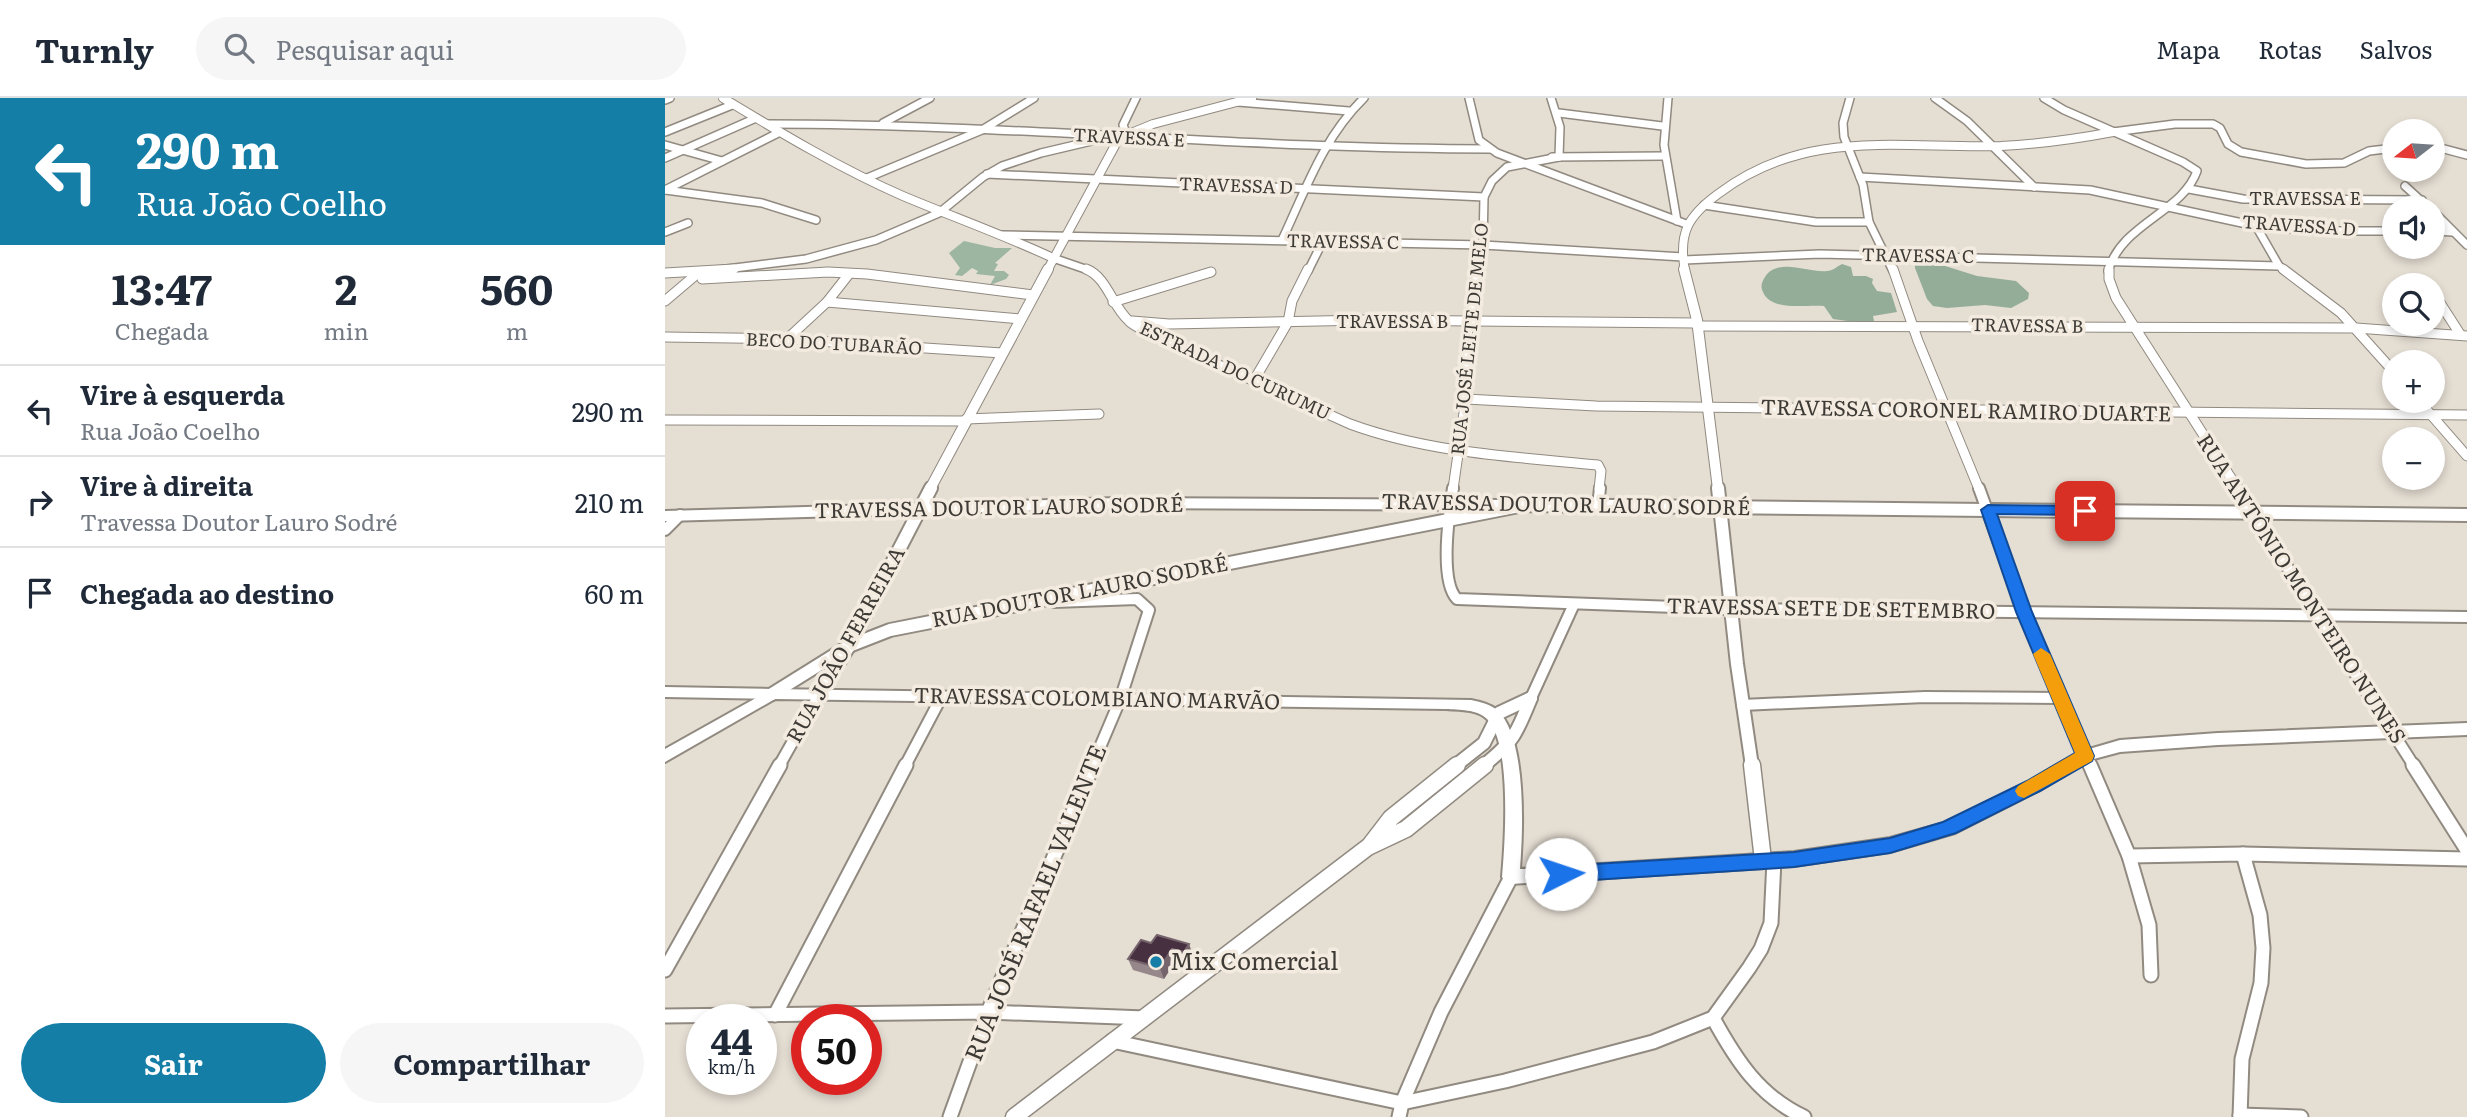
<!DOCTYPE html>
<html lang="pt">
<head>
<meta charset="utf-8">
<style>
  body { margin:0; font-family:Literata,serif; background:#f6f6f7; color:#1f2937; height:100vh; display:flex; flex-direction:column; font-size:26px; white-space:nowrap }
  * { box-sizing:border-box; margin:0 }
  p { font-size:23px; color:#747a83 }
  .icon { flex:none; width:38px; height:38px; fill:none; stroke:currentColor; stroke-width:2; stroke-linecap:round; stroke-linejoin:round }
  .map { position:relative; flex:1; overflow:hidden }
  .panel { display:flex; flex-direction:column; background:#fff; width:665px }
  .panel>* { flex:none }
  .top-card { background:#147ea7; color:#fff; overflow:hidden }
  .needle { width:46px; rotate:253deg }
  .fabs { position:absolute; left:1717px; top:21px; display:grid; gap:14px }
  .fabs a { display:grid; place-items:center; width:63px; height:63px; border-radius:50%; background:#fff; box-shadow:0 4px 10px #0003; font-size:35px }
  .speed { position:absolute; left:21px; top:906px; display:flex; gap:14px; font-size:35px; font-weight:700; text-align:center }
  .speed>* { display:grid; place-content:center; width:91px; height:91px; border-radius:50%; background:#fff; box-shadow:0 4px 10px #0003; line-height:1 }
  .speed small { font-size:18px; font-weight:400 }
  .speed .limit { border:10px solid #d22; background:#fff; color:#111 }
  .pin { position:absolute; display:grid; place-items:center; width:60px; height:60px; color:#fff; margin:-30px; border-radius:14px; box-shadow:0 4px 10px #0006 }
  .me { position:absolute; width:77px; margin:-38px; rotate:86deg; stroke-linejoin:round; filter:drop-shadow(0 0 5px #0008) }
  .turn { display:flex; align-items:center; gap:24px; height:147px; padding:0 21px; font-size:32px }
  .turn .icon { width:91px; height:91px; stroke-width:2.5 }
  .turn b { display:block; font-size:49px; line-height:60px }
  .eta { display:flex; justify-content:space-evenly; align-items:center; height:119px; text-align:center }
  .eta b { font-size:42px; font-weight:700; line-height:49px }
  .cta { display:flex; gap:14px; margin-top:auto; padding:14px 21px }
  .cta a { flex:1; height:80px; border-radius:42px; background:#147ea7; color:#fff; font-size:28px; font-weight:700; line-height:80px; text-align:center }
  .cta a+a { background:#f6f6f7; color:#1f2937 }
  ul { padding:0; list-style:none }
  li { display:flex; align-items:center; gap:21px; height:91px; padding:0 21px; border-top:2px solid #e0e1e3 }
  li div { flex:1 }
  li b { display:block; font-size:26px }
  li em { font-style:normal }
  header { display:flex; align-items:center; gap:42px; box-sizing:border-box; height:98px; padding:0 35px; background:#fff; border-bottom:2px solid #e0e1e3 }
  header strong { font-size:33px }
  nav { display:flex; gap:38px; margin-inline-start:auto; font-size:24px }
  .search { width:490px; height:63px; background:#f6f6f7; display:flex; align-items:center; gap:18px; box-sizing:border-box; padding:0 24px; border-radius:38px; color:#747a83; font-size:26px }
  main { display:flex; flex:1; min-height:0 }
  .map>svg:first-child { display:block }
</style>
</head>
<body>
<header>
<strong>Turnly</strong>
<div class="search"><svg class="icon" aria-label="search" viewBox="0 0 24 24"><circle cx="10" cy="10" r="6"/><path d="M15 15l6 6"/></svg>Pesquisar aqui</div>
<nav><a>Mapa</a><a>Rotas</a><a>Salvos</a></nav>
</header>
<main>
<section class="panel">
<div class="top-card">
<div class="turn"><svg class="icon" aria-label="left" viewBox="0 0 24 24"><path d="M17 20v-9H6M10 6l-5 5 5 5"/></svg><div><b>290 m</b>Rua João Coelho</div></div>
</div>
<div class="eta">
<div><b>13:47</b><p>Chegada</p></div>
<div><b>2</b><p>min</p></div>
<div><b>560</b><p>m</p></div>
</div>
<ul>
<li><svg class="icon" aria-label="left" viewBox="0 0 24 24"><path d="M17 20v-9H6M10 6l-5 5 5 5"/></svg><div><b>Vire à esquerda</b><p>Rua João Coelho</p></div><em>290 m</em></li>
<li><svg class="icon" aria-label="right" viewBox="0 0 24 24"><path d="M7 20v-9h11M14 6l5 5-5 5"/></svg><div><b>Vire à direita</b><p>Travessa Doutor Lauro Sodré</p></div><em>210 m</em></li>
<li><svg class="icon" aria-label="arrive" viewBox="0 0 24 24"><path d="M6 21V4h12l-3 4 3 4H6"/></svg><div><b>Chegada ao destino</b></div><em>60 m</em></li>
</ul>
<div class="cta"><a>Sair</a><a>Compartilhar</a></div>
</section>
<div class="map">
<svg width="1802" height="1019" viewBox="0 0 1802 1019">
  <rect width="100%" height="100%" fill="#e5ded3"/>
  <!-- green -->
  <path fill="#9cb6a1" d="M299,143L330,150H347L330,165L333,166L329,173H339L344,177L341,181L325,187L330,178L311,176L313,173L307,170L297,178L290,177L295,170L284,155Z"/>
  <!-- forest -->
  <g fill="#93ad98">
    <path d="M1250,164L1277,167L1312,178L1351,183L1364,195L1363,201L1346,210L1320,207L1282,210L1268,208L1262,201L1250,170Z"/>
    <path d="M1177,166L1186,169L1188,178H1201L1208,181L1207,185L1212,193L1226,195L1232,214L1208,218L1209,223L1197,225L1168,221L1159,208C1142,206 1106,214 1098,194C1095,188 1097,184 1100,179C1113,159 1143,175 1162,173C1168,173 1171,169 1177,166Z"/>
  </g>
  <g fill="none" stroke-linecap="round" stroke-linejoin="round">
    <!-- minor-far3 casing -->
    <g stroke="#918a80" stroke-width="10">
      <g id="minor-far3">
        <path d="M804,0L814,42L832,55L1021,126"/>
        <path d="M886,0L895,29L894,59"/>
        <path d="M1003,0L999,47L1012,123"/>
        <path d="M1185,0L1178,25L1179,39L1198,87L1204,124L1228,173"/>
        <path d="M1270,0L1302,23L1369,89"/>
        <path d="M1379,0L1399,12L1518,64L1532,73C1517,115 1457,125 1443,173"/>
        <path d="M0,2L5,0"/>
        <path d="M573,4L684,13"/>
        <path d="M894,15L997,28"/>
        <path d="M218,25L265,0"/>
        <path d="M103,26C344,26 584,51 825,51"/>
        <path d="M0,34L67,7"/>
        <path d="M1448,34L1510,26H1548L1555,30L1563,46L1576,54L1641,66L1679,65L1704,53L1729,50"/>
        <path d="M461,35L458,27L471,0"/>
        <path d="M0,47L57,63"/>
        <path d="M1768,48L1802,57"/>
        <path d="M887,59L999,58"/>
        <path d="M0,60L91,20"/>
        <path d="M322,76L819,99"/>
        <path d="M1195,79L1425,92L1591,128L1649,133H1729"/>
        <path d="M202,80L317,32L369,0"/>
        <path d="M1740,88L1764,110"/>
        <path d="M1524,91L1578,101L1757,102"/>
        <path d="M0,92L97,105L151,122"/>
        <path d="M0,92L115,34"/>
        <path d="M1039,107L1151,124H1204"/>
        <path d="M1768,113L1802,147"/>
        <path d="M1591,128L1614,168L1621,173"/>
        <path d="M1768,133L1788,134"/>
        <path d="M0,134L23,125"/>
        <path d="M338,137L818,147L1018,159"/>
        <path d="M617,142C641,91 658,40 699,0"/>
        <path d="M388,160L426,173"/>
        <path d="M1019,162L1155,156L1614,168"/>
        <path d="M46,173L141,161L211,142L274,115L318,79L337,68L376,55L431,42"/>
        <path d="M643,173L658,143"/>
        <path d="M813,173L818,147L819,99L827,83L842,69L894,59"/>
      </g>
    </g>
    <!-- minor-far2 casing -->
    <g stroke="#918a80" stroke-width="11">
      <g id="minor-far2">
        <path d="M421,171C442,179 447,208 464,223C469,228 477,231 483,235L685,326C764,355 850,359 933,367L936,373L934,391"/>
        <path d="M1228,171L1253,243L1314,391"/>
        <path d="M1444,171V181L1451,200L1573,391"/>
        <path d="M1618,171L1676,215L1729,274"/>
        <path d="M0,175L69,171"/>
        <path d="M184,176L162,204L355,221"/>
        <path d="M37,181L163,174L202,176L368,197"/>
        <path d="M1768,194L1795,236"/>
        <path d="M0,203L33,175"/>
        <path d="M448,204L546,174"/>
        <path d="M467,223L504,226L702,222L1032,225"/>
        <path d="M1032,228L1691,230L1802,238"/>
        <path d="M0,239L122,241L337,255"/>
        <path d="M122,241L162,204"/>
        <path d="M588,284L623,224L627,203L643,171"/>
        <path d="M801,301L931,308L1802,317"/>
        <path d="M1754,303L1802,358"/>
        <path d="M301,321L434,316"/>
        <path d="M0,322L300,323"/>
        <path d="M788,391L801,301L803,224L813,171"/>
      </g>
    </g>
    <!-- minor-far1 casing -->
    <g stroke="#918a80" stroke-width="14">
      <g id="minor-far1">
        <path d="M788,390C784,415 774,483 792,501L1065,511L1802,519"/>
        <path d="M1314,390L1359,514L1425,668"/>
        <path d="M1572,390L1749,668"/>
        <path d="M933,408L935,390"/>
        <path d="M0,418L454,405L844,407"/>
        <path d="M0,432L15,417"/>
        <path d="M389,504L472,501L484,512L455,602L427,668"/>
        <path d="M0,594L107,596"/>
        <path d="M866,600L909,506"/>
        <path d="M1077,607L1260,599L1396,600"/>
        <path d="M114,668L154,597"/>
        <path d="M240,668L277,598"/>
      </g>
    </g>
    <!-- minor casing -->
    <g stroke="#918a80" stroke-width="17">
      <g id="minor">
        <path d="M1425,667L1464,758L1484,827L1486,877"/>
        <path d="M1748,667L1802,752"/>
        <path d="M1464,758L1578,756L1802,761"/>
        <path d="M0,872L115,667"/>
        <path d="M110,917L241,667"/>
        <path d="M0,918L323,914L480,920"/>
        <path d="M1048,920C1071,962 1094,998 1139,1019"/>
        <path d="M447,943L737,1005L840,983L988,944L1048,920L1084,870L1096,851L1106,825L1109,762"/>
        <path d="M1575,1017L1636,1019"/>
        <path d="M285,1019L323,914L428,667"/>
        <path d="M734,1019L737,1005L776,914L846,779"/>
        <path d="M1575,1019L1577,961L1596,885L1598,850L1595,817L1578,756"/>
      </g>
    </g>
    <!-- tertiary-far3 casing -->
    <g stroke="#918a80" stroke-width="10">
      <g id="tertiary-far3">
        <path d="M58,0C116,35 176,71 238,98C288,119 339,137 388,160"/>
        <path d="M382,173L454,40L488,26L587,0"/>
        <path d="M1020,173C1013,135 1023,118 1053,96C1141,29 1234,51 1336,48C1374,46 1411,41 1448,34"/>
      </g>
    </g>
    <!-- tertiary-far2 casing -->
    <g stroke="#918a80" stroke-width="12">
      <g id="tertiary-far2">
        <path d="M1019,171L1032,222L1053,391"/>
        <path d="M265,391L383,171"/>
      </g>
    </g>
    <!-- tertiary-far1 casing -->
    <g stroke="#918a80" stroke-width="16">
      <g id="tertiary-far1">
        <path d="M1053,390L1072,566L1087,668"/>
        <path d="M107,596L184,548L225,532L859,407L1802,417"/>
        <path d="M154,597L184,548L266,390"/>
        <path d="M790,668L819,645L834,615L866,600"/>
        <path d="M818,668C849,643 851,637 866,600"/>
      </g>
    </g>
    <!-- tertiary casing -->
    <g stroke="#918a80" stroke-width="19">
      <g id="tertiary">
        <path d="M1087,667L1098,762"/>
        <path d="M706,746L726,720L792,667"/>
        <path d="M349,1019L703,749L741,731L820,667"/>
      </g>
    </g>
    <!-- secondary casing -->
    <g stroke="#918a80" stroke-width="4">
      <path id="secondary" d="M107,591L806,602C815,604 825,606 832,612C862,639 858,733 855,771L1129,754L1225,740L1279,725L1363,684L1414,654L1455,642L1553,635L1802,625V637L1553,647L1455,654L1425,662L1375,692L1290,735L1225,754L1129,768L846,786L840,784L837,779C840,745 847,645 822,621C812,611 794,612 781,611L110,601L0,664V651Z"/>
    </g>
    <!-- minor-far3 -->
    <use href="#minor-far3" stroke="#fff" stroke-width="7"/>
    <!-- minor-far2 -->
    <use href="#minor-far2" stroke="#fff" stroke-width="9"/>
    <!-- minor-far1 -->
    <use href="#minor-far1" stroke="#fff" stroke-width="10"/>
    <!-- minor -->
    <use href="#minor" stroke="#fff" stroke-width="13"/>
    <!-- tertiary-far3 -->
    <use href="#tertiary-far3" stroke="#fff" stroke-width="8"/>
    <!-- tertiary-far2 -->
    <use href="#tertiary-far2" stroke="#fff" stroke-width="10"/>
    <!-- tertiary-far1 -->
    <use href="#tertiary-far1" stroke="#fff" stroke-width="12"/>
    <!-- tertiary -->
    <use href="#tertiary" stroke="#fff" stroke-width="16"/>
    <!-- secondary -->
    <use href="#secondary" fill="#fff" fill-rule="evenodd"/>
  </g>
  <!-- wall -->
  <path fill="#96878a" d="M476,842L528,857L523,865L511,862L499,881L468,872L463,861Z"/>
  <!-- shaded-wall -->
  <g fill="#76646c">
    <path d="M524,846L528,857L523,865L519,854Z"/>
    <path d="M507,851L511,862L499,881L495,870Z"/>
  </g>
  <!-- building -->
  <path fill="#473040" stroke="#76646c" stroke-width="2" d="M492,837L524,846L519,854L507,851L495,870L463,861L476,842L486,845Z"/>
  <!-- route -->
  <path fill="#1a73e8" stroke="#114b97" stroke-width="2" d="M1323,407L1420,408L1427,413L1420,417L1332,416L1367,514L1429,658L1427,663L1375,693L1291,735L1225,755L1129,769L896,784L889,782L886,776L889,770L896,768L1129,754L1225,740L1278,724L1362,683L1410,655L1351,514L1316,412Z"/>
  <!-- slow -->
  <path fill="#f59e0b" d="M1376,550L1385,556L1429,658L1427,663L1359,700L1353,698L1350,693L1353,688L1410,655L1368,556Z"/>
  <!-- markers -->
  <circle fill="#147ea7" stroke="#f3ebe0" stroke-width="2.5" cx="491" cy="864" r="7"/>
  <g text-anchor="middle" stroke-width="7" stroke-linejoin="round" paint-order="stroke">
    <!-- far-street labels -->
    <g font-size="18" fill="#3e3b36" stroke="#f3ebe0">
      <text transform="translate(464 40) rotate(3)" y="6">TRAVESSA E</text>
      <text transform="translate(571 88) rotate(2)" y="6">TRAVESSA D</text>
      <text x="1640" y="107">TRAVESSA E</text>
      <text transform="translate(1634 128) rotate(4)" y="6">TRAVESSA D</text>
      <text transform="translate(678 144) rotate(1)" y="6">TRAVESSA C</text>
      <text transform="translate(1253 158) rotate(1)" y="6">TRAVESSA C</text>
      <text x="727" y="230">TRAVESSA B</text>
      <text transform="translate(1362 228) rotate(1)" y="6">TRAVESSA B</text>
      <text transform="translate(805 241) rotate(-84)" y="6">RUA JOSÉ LEITE DE MELO</text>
      <text transform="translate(169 246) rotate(3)" y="6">BECO DO TUBARÃO</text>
      <text transform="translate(570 273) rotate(25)" y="6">ESTRADA DO CURUMU</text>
    </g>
    <!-- street labels -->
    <g font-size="21" fill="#3e3b36" stroke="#f3ebe0">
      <text transform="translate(1301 313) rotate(1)" y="7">TRAVESSA CORONEL RAMIRO DUARTE</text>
      <text transform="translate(901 407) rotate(1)" y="7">TRAVESSA DOUTOR LAURO SODRÉ</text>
      <text transform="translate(334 410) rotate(-1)" y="7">TRAVESSA DOUTOR LAURO SODRÉ</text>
      <text transform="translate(1636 491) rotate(57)" y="7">RUA ANTÔNIO MONTEIRO NUNES</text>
      <text transform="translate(415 494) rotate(-11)" y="7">RUA DOUTOR LAURO SODRÉ</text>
      <text transform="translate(1166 511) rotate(1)" y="7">TRAVESSA SETE DE SETEMBRO</text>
      <text transform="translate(181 547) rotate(-61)" y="7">RUA JOÃO FERREIRA</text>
      <text transform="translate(432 601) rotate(1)" y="7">TRAVESSA COLOMBIANO MARVÃO</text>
    </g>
    <!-- near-street labels -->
    <g font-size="24" fill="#3e3b36" stroke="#f3ebe0">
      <text transform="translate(371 805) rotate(-68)" y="8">RUA JOSÉ RAFAEL VALENTE</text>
    </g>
    <!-- near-poi labels -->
    <g font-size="24" fill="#3e3b36" stroke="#f3ebe0" text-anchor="start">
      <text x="505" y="872">Mix Comercial</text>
    </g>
  </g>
</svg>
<div class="fabs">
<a><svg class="needle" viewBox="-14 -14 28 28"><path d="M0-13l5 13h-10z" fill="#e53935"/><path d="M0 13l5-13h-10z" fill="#747a83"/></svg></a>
<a><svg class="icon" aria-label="sound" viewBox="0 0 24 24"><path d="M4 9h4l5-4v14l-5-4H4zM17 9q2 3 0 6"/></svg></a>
<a><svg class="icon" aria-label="search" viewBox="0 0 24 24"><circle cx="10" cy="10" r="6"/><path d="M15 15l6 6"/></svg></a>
<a>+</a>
<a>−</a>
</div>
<div class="speed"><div>44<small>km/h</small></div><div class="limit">50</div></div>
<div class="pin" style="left:1420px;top:413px;background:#d93025"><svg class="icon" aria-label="arrive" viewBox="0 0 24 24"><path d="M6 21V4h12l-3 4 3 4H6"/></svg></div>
<svg class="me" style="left:896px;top:776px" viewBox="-20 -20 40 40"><circle r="19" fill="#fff"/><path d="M0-13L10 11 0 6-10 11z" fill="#1a73e8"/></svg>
</div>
</main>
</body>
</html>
